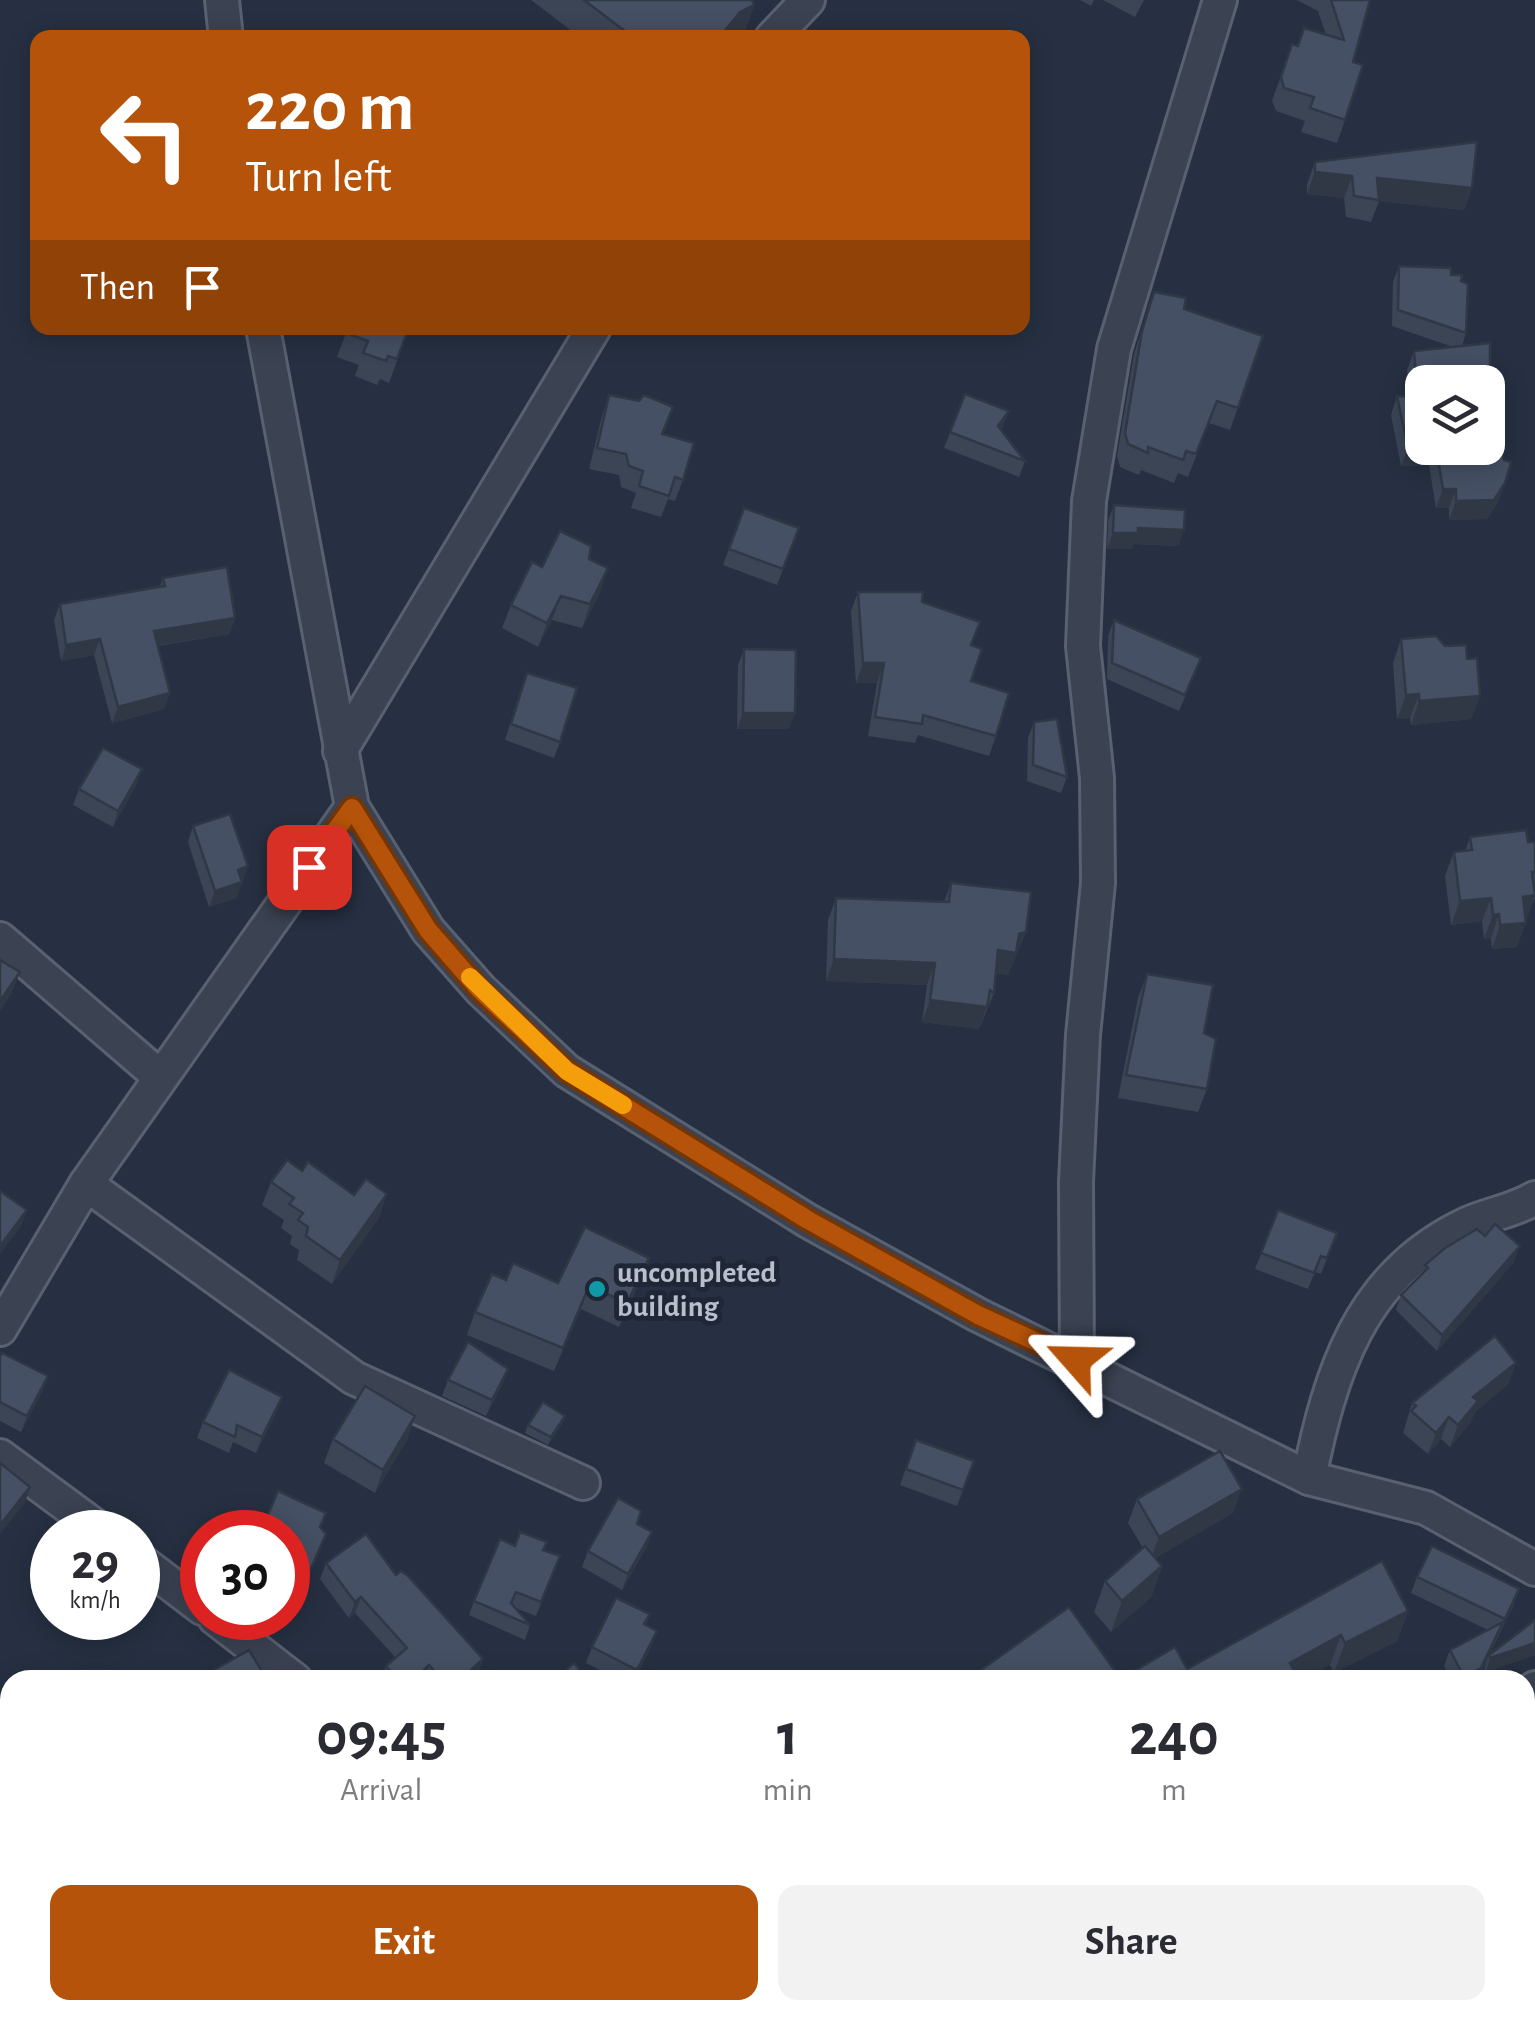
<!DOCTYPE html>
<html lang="en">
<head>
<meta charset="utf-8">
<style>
  body { margin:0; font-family:"Alegreya Sans",sans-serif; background:#f2f2f3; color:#2b2b33; height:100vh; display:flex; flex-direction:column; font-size:38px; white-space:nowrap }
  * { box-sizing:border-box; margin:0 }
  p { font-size:32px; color:#7c7c81 }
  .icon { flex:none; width:55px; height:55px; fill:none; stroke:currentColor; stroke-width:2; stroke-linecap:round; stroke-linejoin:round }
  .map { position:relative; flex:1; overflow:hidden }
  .drawer { position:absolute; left:0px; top:1670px; width:1535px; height:350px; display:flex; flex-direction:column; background:#fff; border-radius:30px 30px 0 0; box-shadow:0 5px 25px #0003 }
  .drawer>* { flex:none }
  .banner { position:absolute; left:30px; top:30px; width:1000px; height:305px; border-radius:20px; box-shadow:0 5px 25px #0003; background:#b45309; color:#fff; overflow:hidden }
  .buttons { position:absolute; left:1405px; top:365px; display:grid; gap:20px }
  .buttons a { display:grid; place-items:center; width:100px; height:100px; border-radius:20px; background:#fff; box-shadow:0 5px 25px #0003; font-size:50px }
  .speed { position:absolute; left:30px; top:1510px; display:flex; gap:20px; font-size:50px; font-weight:700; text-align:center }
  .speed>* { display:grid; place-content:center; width:130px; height:130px; border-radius:50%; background:#fff; box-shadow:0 5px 25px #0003; line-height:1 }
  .speed small { font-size:25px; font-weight:400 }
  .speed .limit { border:15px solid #d22; background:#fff; color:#111 }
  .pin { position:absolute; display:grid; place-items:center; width:85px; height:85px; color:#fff; margin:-42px; border-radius:20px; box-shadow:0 5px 15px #0006 }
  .me { position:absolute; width:110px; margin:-55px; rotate:295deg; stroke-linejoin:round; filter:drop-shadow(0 0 8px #0008) }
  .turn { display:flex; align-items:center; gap:35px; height:210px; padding:0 50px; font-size:45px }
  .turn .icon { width:130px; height:130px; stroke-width:2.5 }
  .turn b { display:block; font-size:70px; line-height:85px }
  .then { display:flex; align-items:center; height:95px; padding:0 50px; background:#0003; gap:20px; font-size:38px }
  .eta { display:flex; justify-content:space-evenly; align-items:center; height:170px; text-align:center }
  .eta b { font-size:60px; font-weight:700; line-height:70px }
  .primary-button { display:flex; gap:20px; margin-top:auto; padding:20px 50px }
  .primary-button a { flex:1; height:115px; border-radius:20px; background:#b45309; color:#fff; font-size:40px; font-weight:700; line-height:115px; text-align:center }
  .primary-button a+a { background:#f2f2f3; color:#2b2b33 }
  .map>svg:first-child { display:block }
</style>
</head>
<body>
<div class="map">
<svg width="1535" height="2020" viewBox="0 0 1535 2020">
  <rect width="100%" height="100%" fill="#263042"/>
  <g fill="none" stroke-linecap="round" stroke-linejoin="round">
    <!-- minor casing -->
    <g stroke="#59606f" stroke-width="38">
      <g id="minor">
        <path d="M222,0L226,38"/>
        <path d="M772,38L808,0"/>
        <path d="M263,328L352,807L428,930L481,990L567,1071L808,1221L978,1315L1309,1478L1426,1508L1535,1569"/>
        <path d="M340,751L594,328"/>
        <path d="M0,939L159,1076"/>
        <path d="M86,1184L354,1378L583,1483"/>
        <path d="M0,1329L86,1184L352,807"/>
        <path d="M1077,1361L1076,1182L1083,1035L1098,883L1097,778L1083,646L1089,501L1114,349L1220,0"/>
        <path d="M0,1456L103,1532"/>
        <path d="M1309,1478C1330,1374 1359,1277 1463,1226C1487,1214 1512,1212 1535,1198"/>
        <path d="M138,1559L202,1608"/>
        <path d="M215,1618L295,1680"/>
        <path d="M1525,1695L1535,1688"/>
        <path d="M939,2020L967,2010"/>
      </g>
    </g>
    <!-- minor -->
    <use href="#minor" stroke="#3b4252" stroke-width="32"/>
  </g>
  <!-- wall -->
  <g fill="#3b4556">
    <path d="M531,0H753L754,5L743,36L740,38H581Z"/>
    <path d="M1080,0H1094L1091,6Z"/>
    <path d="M1103,0H1144L1135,17Z"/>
    <path d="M1297,0H1370L1353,62L1345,120L1337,143L1301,132L1305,121L1276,111L1272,101L1292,44L1297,46L1326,35L1318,11Z"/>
    <path d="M1315,162L1472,188L1464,210L1379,201L1371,222L1346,217L1344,198L1307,194V184Z"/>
    <path d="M1399,266L1466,333L1462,346L1490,380L1488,388V382H1422L1488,448L1505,483L1498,502L1487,519L1449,520V508H1436L1429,465L1401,466L1391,415L1397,396L1410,397L1407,370L1414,351L1453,347L1392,326L1393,282Z"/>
    <path d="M1154,292L1184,309L1263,336L1230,430L1209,423L1188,477L1178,473L1174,483L1141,470L1139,475L1120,467L1117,456L1134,354Z"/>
    <path d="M348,328H409L389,383L380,379L377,385L355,376L359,365L337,357Z"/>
    <path d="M965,394L1009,411L1001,430L1025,461L1019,477L944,448Z"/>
    <path d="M609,395L663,434L683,480L675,501L668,499L661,517L631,508L636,493L621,487L619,475L589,469L602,416Z"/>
    <path d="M1114,505L1179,546L1134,544L1132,549H1107L1108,521Z"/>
    <path d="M744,508L799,528L777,585L723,565Z"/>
    <path d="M589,559L600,592L582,628L552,620L538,647L502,628L511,605L542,567Z"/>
    <path d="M163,578L235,618L229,634L158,646L164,709L112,723L94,655L61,661L54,620L60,604L160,586Z"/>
    <path d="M858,592L922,602L971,645V681L996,736L989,756L918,735L915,743L868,736L877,683H856L851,611Z"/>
    <path d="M1114,620L1195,674L1179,711L1107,679L1108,636Z"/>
    <path d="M1401,639L1445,646L1467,659L1480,696L1471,719L1411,725L1410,718L1397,719L1393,663Z"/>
    <path d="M744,649L789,729H737L738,665Z"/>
    <path d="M521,689L560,742L554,758L505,740Z"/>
    <path d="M1034,722L1067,777L1061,793L1027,781L1028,738Z"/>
    <path d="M136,785L113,827L73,805L79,789Z"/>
    <path d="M193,826L248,866L236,898L209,907L188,842Z"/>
    <path d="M1470,837L1528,842H1535V898L1525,919L1517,947L1492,949L1491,938L1484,939L1482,921L1451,925L1445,876L1454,852L1465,851Z"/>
    <path d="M951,883L1026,932L1008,975L996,973L994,993L979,1029L922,1022L927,985L826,981L828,920L836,898L944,902Z"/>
    <path d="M1147,974L1204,1033L1207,1089L1198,1112L1118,1098L1138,998Z"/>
    <path d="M302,1171L379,1218L332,1284L297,1260L299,1250L290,1244L292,1236L281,1228L284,1220L262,1205L271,1182Z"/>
    <path d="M1278,1210L1337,1233L1321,1274L1315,1272L1308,1289L1255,1269Z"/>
    <path d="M649,1258L640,1281L619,1327L581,1309L554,1371L467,1335L475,1312L506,1280L558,1283Z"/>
    <path d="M1514,1262L1437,1351L1396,1310L1401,1295L1422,1275L1425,1265Z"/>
    <path d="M0,1357L48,1376L42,1392L21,1432L0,1421Z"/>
    <path d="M1516,1363L1508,1384L1475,1412L1470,1423L1450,1447L1441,1439L1428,1454L1403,1433L1412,1403Z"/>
    <path d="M448,1380L502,1385L486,1416L442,1396Z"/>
    <path d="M276,1413L256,1453L233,1442L229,1453L197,1438L203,1422Z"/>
    <path d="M415,1416L407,1440L375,1493L324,1463L333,1439Z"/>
    <path d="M565,1416L562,1424L548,1445L525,1433L528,1425Z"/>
    <path d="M916,1440L974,1461L957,1506L900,1485Z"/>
    <path d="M278,1491L320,1528V1550L303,1589L288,1583V1532H261Z"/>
    <path d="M1137,1499L1233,1513L1155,1558L1162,1566L1151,1597L1111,1632L1094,1612L1105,1581L1143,1548L1128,1523Z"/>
    <path d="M637,1524L652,1532L646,1548L622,1590L582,1567L588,1551Z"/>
    <path d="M515,1546L544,1550L560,1556L536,1616L515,1608L530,1625L525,1640L469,1615L474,1601Z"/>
    <path d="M326,1563L396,1575L483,1659L477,1675L472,1680H381L386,1666L396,1658L355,1613L349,1618L320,1579Z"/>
    <path d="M1417,1577L1514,1605L1489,1655L1535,1620V1655L1486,1672L1484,1669L1488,1658L1477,1680H1451L1444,1666L1450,1650L1488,1630L1411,1593Z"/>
    <path d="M1408,1611L1397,1641L1334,1673L1330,1665L1121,1679L1187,1669Z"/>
    <path d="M650,1614L646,1625L651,1647L634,1680H619L586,1663L592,1647Z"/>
    <path d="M1535,1770V1838L1525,1827V1779Z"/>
    <path d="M1535,1959V1983L1529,1976Z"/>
    <path d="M703,2010H814L815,2011L812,2020H700Z"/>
  </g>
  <!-- shaded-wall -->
  <g fill="#303846">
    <path d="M754,5L743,36L740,38H719L741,11Z"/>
    <path d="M1315,172L1352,176L1344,198L1307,194Z"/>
    <path d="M1377,178L1472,188L1464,210L1379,201Z"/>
    <path d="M1009,411L1003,427L992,442L998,426Z"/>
    <path d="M1408,448H1435L1429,465L1401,466Z"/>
    <path d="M1505,483L1498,502L1487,519L1449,520L1456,501Z"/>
    <path d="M1443,489H1456L1449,508H1436Z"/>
    <path d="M1138,528L1184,530L1179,546L1134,544L1132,549H1107L1113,533Z"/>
    <path d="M608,568L600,592L582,628L590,604Z"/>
    <path d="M561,596L552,620L538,647L547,623Z"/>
    <path d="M235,618L229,634L148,647L154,631Z"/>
    <path d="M100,639L94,655L61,661L66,645Z"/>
    <path d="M863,663H884L877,683H856Z"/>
    <path d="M170,693L164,709L112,723L118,707Z"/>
    <path d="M1419,694L1410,718L1397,719L1406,695Z"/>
    <path d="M1480,696L1471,719L1411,725L1419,701Z"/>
    <path d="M743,713H795L789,729H737Z"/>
    <path d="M142,769L136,785L113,827L118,811Z"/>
    <path d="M248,866L236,898L209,907L215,891L238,870Z"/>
    <path d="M1535,895L1527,919L1514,921L1523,897Z"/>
    <path d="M1491,898L1482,921L1451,925L1460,901Z"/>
    <path d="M1499,914L1491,938L1484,939L1493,915Z"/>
    <path d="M1526,923L1517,947L1492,949L1500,925Z"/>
    <path d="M1026,932L1008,975L990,972L998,950L1019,934Z"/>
    <path d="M834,959L935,963L927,985L826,981Z"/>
    <path d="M20,972L12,993L0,1011V1001Z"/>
    <path d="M930,1000L987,1007L979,1029L922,1022Z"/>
    <path d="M387,1194L379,1218L332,1284L340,1260Z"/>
    <path d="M27,1210L21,1226L0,1254V1246Z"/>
    <path d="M1520,1246L1514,1262L1437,1351L1442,1335Z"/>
    <path d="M649,1258L640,1281L619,1327L627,1303Z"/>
    <path d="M589,1286L581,1309L554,1371L563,1348Z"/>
    <path d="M1516,1363L1508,1384L1475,1412L1470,1423L1450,1447L1458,1425L1473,1397Z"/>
    <path d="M508,1369L502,1385L486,1416L492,1400Z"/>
    <path d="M48,1376L42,1392L21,1432L27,1416Z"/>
    <path d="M282,1397L276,1413L256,1453L262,1437Z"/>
    <path d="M415,1416L407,1440L375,1493L383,1470Z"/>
    <path d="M565,1416L562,1424L548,1445L551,1437Z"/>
    <path d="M1449,1417L1441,1439L1428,1454L1436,1433Z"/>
    <path d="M30,1487L25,1503L0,1534V1525Z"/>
    <path d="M1242,1489L1233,1513L1150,1561L1159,1537Z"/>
    <path d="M652,1532L646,1548L622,1590L628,1574Z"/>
    <path d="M1162,1566L1151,1597L1111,1632L1122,1601Z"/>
    <path d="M1519,1589L1514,1605L1499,1635L1505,1619Z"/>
    <path d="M361,1597L355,1613L349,1618L355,1602Z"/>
    <path d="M1408,1611L1397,1641L1334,1673L1345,1643Z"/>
    <path d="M1503,1622L1497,1638L1477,1680H1462Z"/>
    <path d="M657,1631L651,1647L633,1680L637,1670Z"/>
    <path d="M1341,1635L1330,1665L1303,1680H1284L1290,1663Z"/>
    <path d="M1535,1643V1655L1486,1672L1490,1658Z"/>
    <path d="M483,1659L477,1675L472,1680H460Z"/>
    <path d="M429,1665L424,1680H413Z"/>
  </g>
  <!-- building -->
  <g fill="#455064" stroke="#303846" stroke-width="2.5">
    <path d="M584,0H752L754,5L740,12L719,38H634Z"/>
    <path d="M1331,0H1370L1353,62L1363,65L1345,120L1310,108L1314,97L1284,88L1281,77L1292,44L1298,46L1304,28L1344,40Z"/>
    <path d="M1477,142L1472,188L1377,178L1379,200L1354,196L1352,176L1315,172V162Z"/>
    <path d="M1399,266L1451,268V275H1462L1461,281L1468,284L1466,333L1398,310Z"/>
    <path d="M1154,292L1186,298L1184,309L1263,336L1238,408L1217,401L1196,454L1186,451L1183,460L1148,447V453L1128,444L1125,433L1142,331Z"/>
    <path d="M348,328H409L397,359L388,356L386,361L363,353L368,341L346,333Z"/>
    <path d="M1490,343V380L1479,382H1422V447L1408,448L1397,396L1418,397L1414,351Z"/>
    <path d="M965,394L1009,411L998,426L1025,461L950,432Z"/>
    <path d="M609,395L639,401L644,395L673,407L662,434L694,443L683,480L675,477L669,496L639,486L643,471L629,466L626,454L597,448Z"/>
    <path d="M1488,410L1504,460L1511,462L1505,483L1494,500L1456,501V489H1443L1436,448H1488Z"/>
    <path d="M1114,505L1185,510L1184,530L1138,528V533H1113Z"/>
    <path d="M744,508L799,528L783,569L729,549Z"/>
    <path d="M560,531L591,546L589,559L608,568L590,604L561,596L547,623L511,605L532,562L542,567Z"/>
    <path d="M227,567L235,618L154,631L170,693L118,707L100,639L66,645L60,604L165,586L163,578Z"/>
    <path d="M858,592H923L922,602L980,622L971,645L982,649L971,681L1009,693L996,736L923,715L922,724L875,717L884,663H863Z"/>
    <path d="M1114,620L1201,658L1185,695L1112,663Z"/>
    <path d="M1436,636L1445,646L1466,645L1467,659L1477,658L1480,696L1419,701V694L1406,695L1401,639Z"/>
    <path d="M744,649L796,650L795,713H743Z"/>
    <path d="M527,673L577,688L560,742L511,724Z"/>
    <path d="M1057,719L1067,777L1033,765L1034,722Z"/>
    <path d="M103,748L142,769L118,811L79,789Z"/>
    <path d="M230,814L248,866L238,870L242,882L215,891L193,826Z"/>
    <path d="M1526,830L1528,842H1535V873L1532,872L1535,895L1523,897L1526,923L1500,925L1499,914L1493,915L1491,898L1460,901L1454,852L1472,850L1470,837Z"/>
    <path d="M951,883L1031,892L1026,932L1019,934L1016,953L998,950L994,993L990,990L987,1007L930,1000L935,963L834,959L836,898L949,902Z"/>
    <path d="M0,960L20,972L0,1001Z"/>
    <path d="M1147,974L1213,985L1204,1033L1216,1039L1207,1089L1126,1075Z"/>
    <path d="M287,1160L302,1171L308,1162L354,1195L366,1179L387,1194L340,1260L306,1236L308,1227L298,1220L303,1213L289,1204L294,1198L271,1182Z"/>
    <path d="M0,1191L27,1210L0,1246Z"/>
    <path d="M1278,1210L1337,1233L1327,1258L1321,1256L1314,1273L1261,1253Z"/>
    <path d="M1495,1224L1520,1246L1442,1335L1401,1295L1428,1268L1425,1265L1445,1248L1477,1229L1485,1236Z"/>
    <path d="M585,1227L649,1258L627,1303L589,1286L563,1348L475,1312L492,1274L506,1280L513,1263L558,1283Z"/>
    <path d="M1495,1336L1516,1363L1473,1397L1478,1401L1458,1425L1449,1417L1436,1433L1411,1411L1416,1406L1412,1403Z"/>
    <path d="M468,1342L508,1369L492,1400L448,1380Z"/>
    <path d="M2,1353L48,1376L27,1416L0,1402V1357Z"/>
    <path d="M229,1370L282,1397L262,1437L237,1425L235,1437L203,1422Z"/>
    <path d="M365,1386L415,1416L383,1470L333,1439Z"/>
    <path d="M543,1402L565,1416L551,1437L528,1425Z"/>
    <path d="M916,1440L974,1461L963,1490L906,1469Z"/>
    <path d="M1220,1451L1242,1489L1159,1537L1137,1499Z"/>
    <path d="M0,1463L30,1487L0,1525Z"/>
    <path d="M278,1491L326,1513L320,1527L326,1534L309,1573L288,1564V1532H266L261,1531Z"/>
    <path d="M618,1498L641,1511L637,1524L652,1532L628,1574L588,1551Z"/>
    <path d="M520,1532L547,1542L543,1550L560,1556L541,1602L516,1592L511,1603L530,1625L474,1601L500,1539L515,1546Z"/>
    <path d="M366,1534L396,1575L401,1571L408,1576L483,1659L460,1680H443L429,1665L413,1680H398L386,1666L407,1648L361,1597L355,1602L326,1563Z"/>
    <path d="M1145,1546L1162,1566L1122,1601L1105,1581Z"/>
    <path d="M1432,1546L1519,1589L1505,1619L1417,1577Z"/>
    <path d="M1382,1561L1408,1611L1345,1643L1341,1635L1290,1663L1296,1674L1286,1680H967L1069,1607L1121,1679L1175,1647L1187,1669Z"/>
    <path d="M616,1598L650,1614L644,1624L657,1631L637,1670L592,1647Z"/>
    <path d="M1535,1620V1643L1490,1658L1489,1655Z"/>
    <path d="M1503,1622L1481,1668L1464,1677L1450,1650Z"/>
    <path d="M249,1650L263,1673L251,1680H201L200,1678Z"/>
    <path d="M574,1663L588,1680H554Z"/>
    <path d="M1535,1770V1804L1525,1793V1779Z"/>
    <path d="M708,2010H814L815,2011L802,2020H715Z"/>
    <path d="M1496,2010H1507L1514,2020H1483Z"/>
  </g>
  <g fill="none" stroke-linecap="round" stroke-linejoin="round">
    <!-- route casing -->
    <g stroke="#753606" stroke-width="25">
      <path id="route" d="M309,867L352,808L428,930L480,990L567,1071L808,1220L978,1315L1076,1360"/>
    </g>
    <!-- route -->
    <use href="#route" stroke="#b45309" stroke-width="18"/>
    <!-- slow -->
    <path stroke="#f59e0b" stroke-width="18" d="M470,977L567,1071L623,1105"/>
  </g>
  <!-- markers -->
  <circle fill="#0f9aa8" stroke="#1f2737" stroke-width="4" cx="597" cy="1289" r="10"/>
  <g text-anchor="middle" stroke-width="10" stroke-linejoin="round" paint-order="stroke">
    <!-- poi labels -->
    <g font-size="30" font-weight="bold" fill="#b8becc" stroke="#1f2737" text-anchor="start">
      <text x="617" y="1282">uncompleted<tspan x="617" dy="34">building</tspan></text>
    </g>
  </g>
</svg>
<div class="buttons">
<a><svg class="icon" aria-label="layers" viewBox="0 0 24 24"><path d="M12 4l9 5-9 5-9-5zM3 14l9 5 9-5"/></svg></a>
</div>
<div class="speed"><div>29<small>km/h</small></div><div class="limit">30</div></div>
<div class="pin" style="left:309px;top:867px;background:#d93025"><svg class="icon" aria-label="arrive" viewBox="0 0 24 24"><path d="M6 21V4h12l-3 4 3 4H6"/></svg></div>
<svg class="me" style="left:1076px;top:1360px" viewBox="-20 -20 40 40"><path d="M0-17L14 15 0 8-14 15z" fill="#b45309" stroke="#fff" stroke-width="4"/></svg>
<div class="banner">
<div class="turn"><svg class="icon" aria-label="left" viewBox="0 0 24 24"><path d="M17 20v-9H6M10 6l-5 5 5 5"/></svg><div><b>220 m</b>Turn left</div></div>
<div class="then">Then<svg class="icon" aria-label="arrive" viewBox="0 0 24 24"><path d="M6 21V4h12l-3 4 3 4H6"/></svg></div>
</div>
<section class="drawer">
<div class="eta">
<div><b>09:45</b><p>Arrival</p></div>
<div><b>1</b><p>min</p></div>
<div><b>240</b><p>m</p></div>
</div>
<div class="primary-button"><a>Exit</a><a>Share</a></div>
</section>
</div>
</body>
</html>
